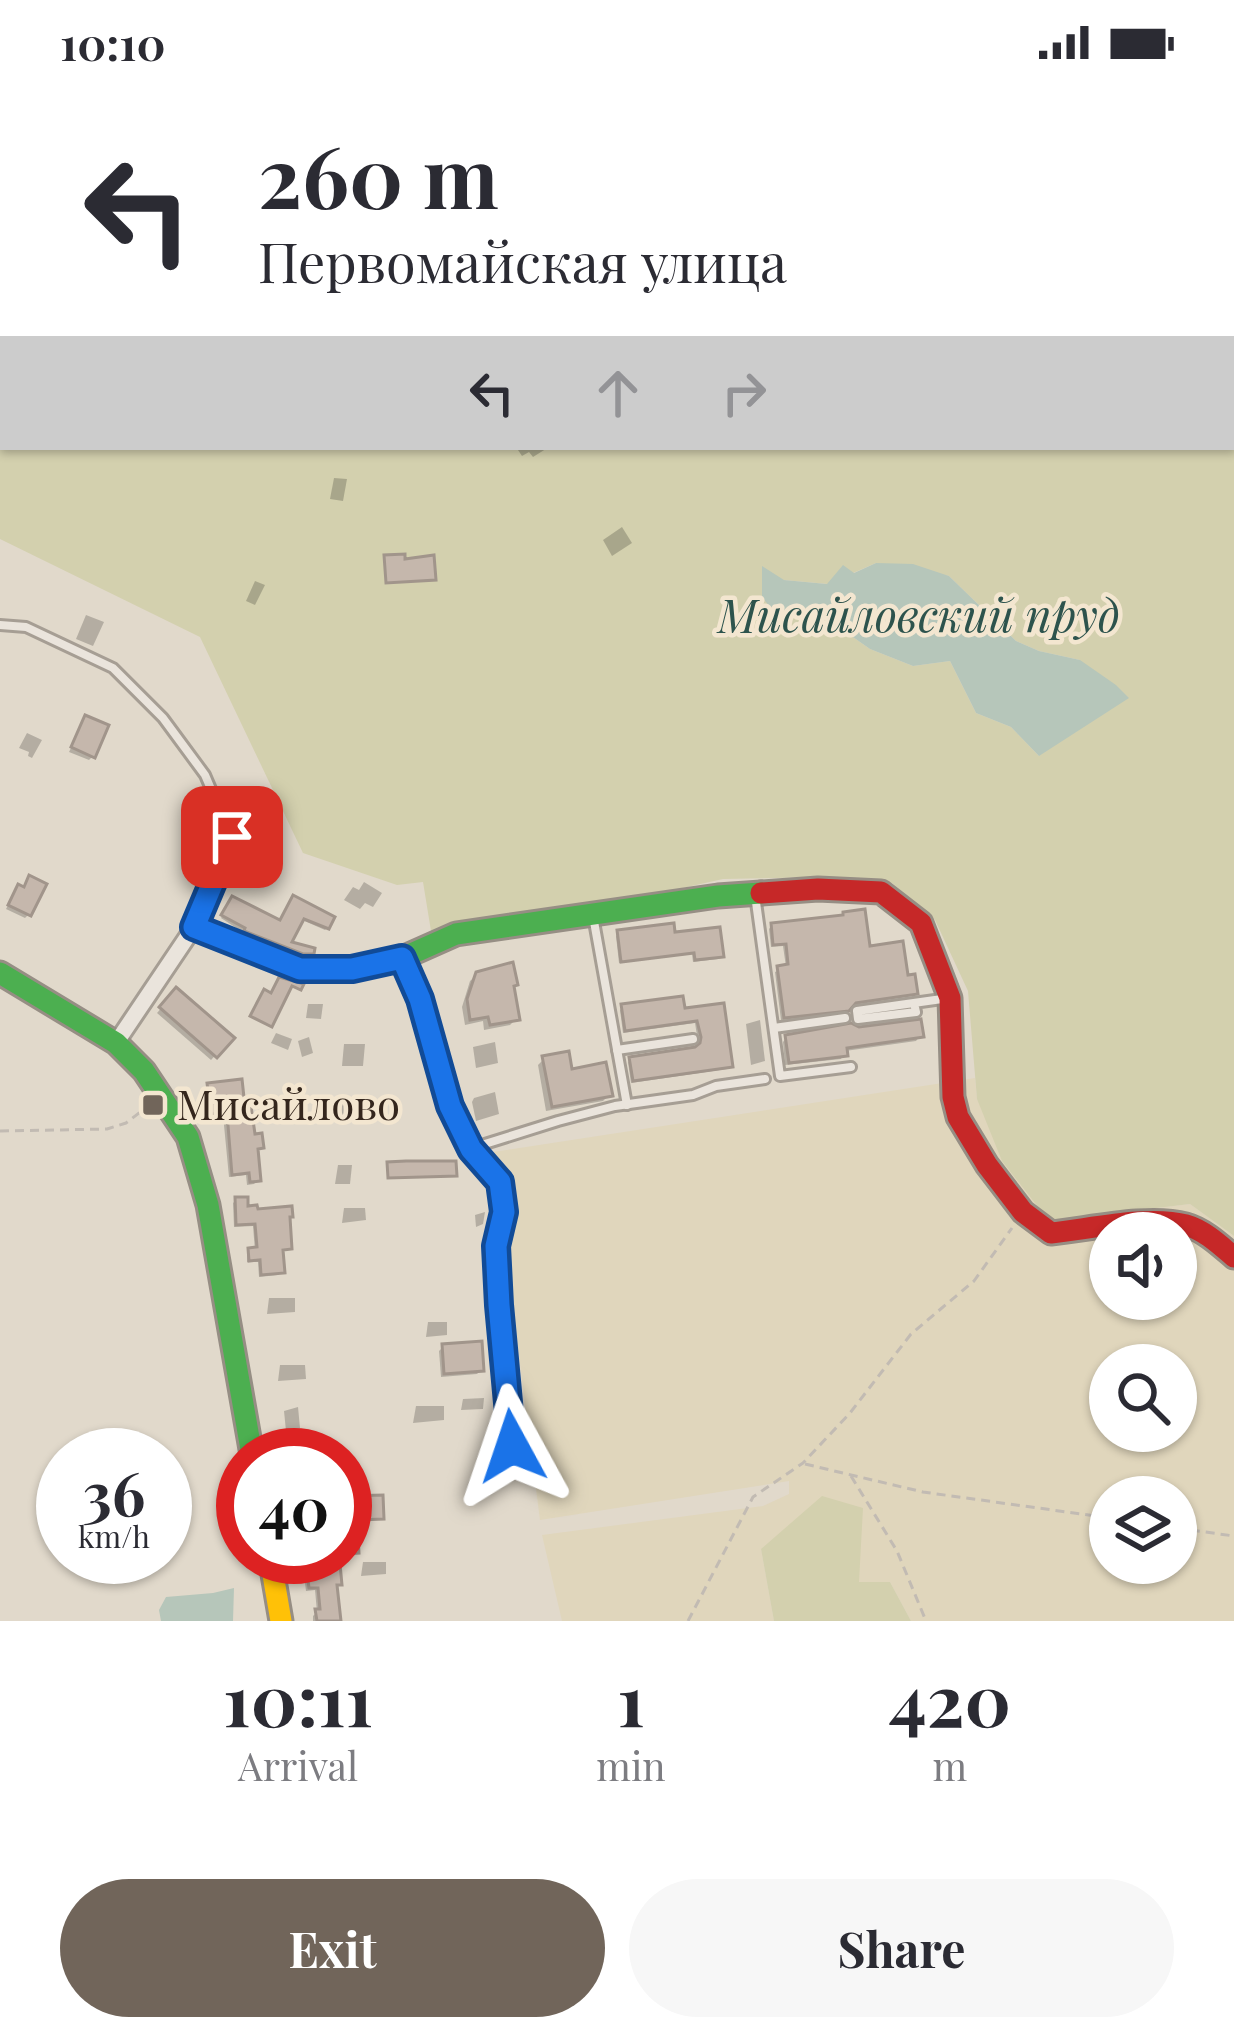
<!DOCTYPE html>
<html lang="en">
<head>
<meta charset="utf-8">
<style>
  body { margin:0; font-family:"Playfair Display",serif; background:#f7f7f7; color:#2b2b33; height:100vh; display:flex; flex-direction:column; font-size:45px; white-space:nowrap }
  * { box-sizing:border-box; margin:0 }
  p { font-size:39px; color:#7c7c81 }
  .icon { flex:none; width:66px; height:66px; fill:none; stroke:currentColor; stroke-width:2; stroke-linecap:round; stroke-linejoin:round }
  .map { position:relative; height:1537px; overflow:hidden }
  .panel { display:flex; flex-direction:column; background:#fff; flex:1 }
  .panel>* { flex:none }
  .top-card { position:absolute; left:0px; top:0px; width:1236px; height:366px; box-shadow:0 3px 9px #0004; background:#fff; color:#2b2b33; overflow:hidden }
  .controls { position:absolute; left:1089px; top:1128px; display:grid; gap:24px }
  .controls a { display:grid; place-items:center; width:108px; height:108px; border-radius:50%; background:#fff; box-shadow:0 3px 9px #0004; font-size:60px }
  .speed { position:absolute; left:36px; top:1344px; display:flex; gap:24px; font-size:60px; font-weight:700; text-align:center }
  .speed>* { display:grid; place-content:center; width:156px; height:156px; border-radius:50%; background:#fff; box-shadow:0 3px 9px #0004; line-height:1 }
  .speed small { font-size:30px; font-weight:400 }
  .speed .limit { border:18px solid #d22; background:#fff; color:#111 }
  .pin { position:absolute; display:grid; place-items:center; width:102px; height:102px; color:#fff; margin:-51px; border-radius:24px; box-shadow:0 6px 18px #0006 }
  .me { position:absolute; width:132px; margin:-66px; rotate:355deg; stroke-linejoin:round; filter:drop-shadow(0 0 9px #0008) }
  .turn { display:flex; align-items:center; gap:42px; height:252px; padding:0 60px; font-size:54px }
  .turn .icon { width:156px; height:156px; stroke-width:2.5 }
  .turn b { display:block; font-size:84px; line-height:102px }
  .lanes { display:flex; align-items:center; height:114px; padding:0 60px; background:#0003; justify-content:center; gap:60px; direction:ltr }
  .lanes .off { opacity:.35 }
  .eta { display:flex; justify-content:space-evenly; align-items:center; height:204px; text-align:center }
  .eta b { font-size:72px; font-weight:700; line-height:84px }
  .cta { display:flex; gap:24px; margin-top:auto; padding:24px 60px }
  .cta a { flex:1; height:138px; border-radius:72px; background:#71655a; color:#fff; font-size:48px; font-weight:700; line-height:138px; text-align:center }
  .cta a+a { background:#f7f7f7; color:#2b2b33 }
  .status { display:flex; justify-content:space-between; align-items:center; height:84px; padding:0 60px; background:#fff; direction:ltr }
  .status svg { height:33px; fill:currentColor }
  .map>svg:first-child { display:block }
</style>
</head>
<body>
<div class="status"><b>10:10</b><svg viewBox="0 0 49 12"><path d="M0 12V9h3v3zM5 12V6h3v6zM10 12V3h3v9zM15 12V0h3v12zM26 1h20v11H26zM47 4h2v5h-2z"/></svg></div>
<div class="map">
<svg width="1234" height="1537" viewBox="0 0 1234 1537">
  <rect width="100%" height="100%" fill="#e1d9cb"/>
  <!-- farmland -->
  <path fill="#e0d6bc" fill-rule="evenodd" d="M975,994L977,1015L1049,1137L1190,1120L1234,1152V1537H911L890,1498L859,1499L761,1465L774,1537H562L542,1451L763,1422L789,1410V1397L540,1436L493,1068ZM1110,1149H1176V1215H1110ZM1110,1281H1176V1347H1110ZM1110,1413H1176V1479H1110Z"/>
  <!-- green -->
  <g fill="#d3d0ae" fill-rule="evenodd">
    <path d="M531,0H1234V1152L1190,1120L1049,1137L1002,1077L977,1015L968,907L935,836L892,799L830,793L723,795L588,825L431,847L423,798L397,801L303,769L200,553L0,455V221L3,216V363H1233V3H530ZM876,479L949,492L1016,557L1039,567L1080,576L1039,672L1011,643L976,629L950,577L913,582L870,565L813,525L774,528L784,496L828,500Z"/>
    <path d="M822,1412L863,1424L859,1498H890L911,1537H774L761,1465Z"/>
  </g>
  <!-- water -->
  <g fill="#b6c6ba">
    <path d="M876,479L913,480L949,492L1016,557L1039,567L1080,576L1116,601L1129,614L1039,672L1011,643L976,629L950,577L913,582L870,565L813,525L774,528L762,513V482L784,496L827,500L843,481L854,489Z"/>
    <path d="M234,1504L233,1537H161L159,1526L166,1513L213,1509Z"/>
  </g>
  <!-- shadow -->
  <g fill="#0003">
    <path d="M516,363H549L533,373L529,368L522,372Z"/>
    <path d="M334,394L347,395L343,417L330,415Z"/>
    <path d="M622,443L632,459L612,472L603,456Z"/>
    <path d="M255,497L265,501L255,521L246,517Z"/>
    <path d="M86,531L104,538L93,562L76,555Z"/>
    <path d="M86,634L93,672L89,676L69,668Z"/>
    <path d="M27,649L42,656L32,674L28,672L29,668L19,664Z"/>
    <path d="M364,798L382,809L373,823L365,819L360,825L344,816L353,803L359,806Z"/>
    <path d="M26,799L29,830L25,834L6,825L15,808L23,806Z"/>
    <path d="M292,817L327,844L325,846L300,835L287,860L311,868L308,871H299L244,849L221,834L230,818L280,839Z"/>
    <path d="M772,841L867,865L905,895L915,909L911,912L850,921L842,929L781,936L775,888L786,883L783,862L771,863L769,845Z"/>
    <path d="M619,849L721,872L718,875L693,878L692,870L619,879L616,852Z"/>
    <path d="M477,891L511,904L516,935L510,941L484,946L483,937L465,941L462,923L470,897Z"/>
    <path d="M176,907L231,954L211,976L157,929Z"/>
    <path d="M308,920H323L321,935L306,934Z"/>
    <path d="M722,922L730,982L727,985L631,999L628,978L631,975L699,964L695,939L623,949L620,926L623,923L682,927Z"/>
    <path d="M760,936L765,977L751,981L746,940Z"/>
    <path d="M276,949L292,955L288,966L271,959Z"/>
    <path d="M920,952L916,957L845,967L841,975L785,981L783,958L787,953Z"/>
    <path d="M309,953L313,969L302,973L298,957Z"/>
    <path d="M495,958L498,979L476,984L473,963Z"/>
    <path d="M344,960H365L363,982H342Z"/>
    <path d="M544,975L570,988L609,1011L603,1017L546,1027L538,981Z"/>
    <path d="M208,1002L243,1026L252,1054L261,1063L255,1069L258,1096L254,1100L247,1101L246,1091L229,1093L223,1031L208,1033L204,1006Z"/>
    <path d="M495,1008L499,1030L476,1037L472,1018L474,1014Z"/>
    <path d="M349,1019L347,1038H328L330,1020Z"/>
    <path d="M338,1081H352L350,1100H335Z"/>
    <path d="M236,1116L289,1164L280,1167L282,1188L278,1191L259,1193L258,1178H247V1170L255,1167L253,1142L234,1143L233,1119Z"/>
    <path d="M344,1124H365L366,1136L342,1139Z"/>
    <path d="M485,1128L483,1140L476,1143L475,1131Z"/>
    <path d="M269,1214H295V1228L267,1230Z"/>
    <path d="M428,1238H447V1251L426,1253Z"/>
    <path d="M443,1263L481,1286L477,1290L441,1293L439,1267Z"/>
    <path d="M280,1281H305L306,1295L278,1297Z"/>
    <path d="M484,1314L483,1325L461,1326L463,1315Z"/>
    <path d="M416,1322H444V1336L413,1339Z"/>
    <path d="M298,1323L300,1344L286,1347L284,1327Z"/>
    <path d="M363,1478H386V1490L361,1492Z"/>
    <path d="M337,1484L339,1500L335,1503L338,1537H313V1532L317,1528L315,1506L306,1507L304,1491L308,1487Z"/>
  </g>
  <!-- building -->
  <g fill="#c5b7ac" stroke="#a1958b" stroke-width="3">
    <path d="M405,470V475L434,471L436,496L386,499L384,471Z"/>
    <path d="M85,631L109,641L95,674L71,663Z"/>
    <path d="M29,791L47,800L31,832L8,821L18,800L24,803Z"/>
    <path d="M293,811L335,833L329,845L304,835L292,858L315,864L314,870H303L244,847L245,844L221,831L232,812L280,836Z"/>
    <path d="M865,825L870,862L903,857L908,891L915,890L918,910L856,919L849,927L784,934L777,882L788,880L786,860L773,861L771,839L843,831V828Z"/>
    <path d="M674,839L675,848L720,843L724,873L695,876L694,869L621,878L617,846Z"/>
    <path d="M513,878L518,901L514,902L520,936L490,941L488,933L470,936L467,915L476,888Z"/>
    <path d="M279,893L304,900L301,906L292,902L272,943L250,932L264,905L271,909Z"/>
    <path d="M176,903L235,954L217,974L159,923Z"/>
    <path d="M683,912L685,924L724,919L733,983L633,997L629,973L695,963L700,959L701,953L697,937L625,947L621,920Z"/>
    <path d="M921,935L924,953L847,964L848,972L789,979L785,951L851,939L859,943Z"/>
    <path d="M569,967L572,985L606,978L613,1012L552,1023L542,972Z"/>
    <path d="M242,995L245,1023L251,1022L255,1050L262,1049L264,1064L258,1065L261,1097L250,1098L249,1089L232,1091L227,1029L211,1030L207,999Z"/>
    <path d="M406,1077H456L457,1092L388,1094L387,1078Z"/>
    <path d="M235,1113H248V1122L257,1121L258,1125L292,1122L293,1133H290L292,1165L283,1166L285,1189L261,1191L260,1176L249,1177L248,1164L257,1163L255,1140L236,1141Z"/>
    <path d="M482,1257L484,1287L444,1290L442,1260Z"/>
    <path d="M383,1411L384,1435L357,1436L359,1469L345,1470V1412Z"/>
    <path d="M340,1480L342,1501H337L341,1537H317L315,1525H320L318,1504H309L307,1489L324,1487V1482Z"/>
  </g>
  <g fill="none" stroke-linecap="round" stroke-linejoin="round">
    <!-- lane casing -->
    <g stroke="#a69e94" stroke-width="14">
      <g id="lane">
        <path d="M517,3L518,0"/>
        <path d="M0,208L3,199"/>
        <path d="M0,541L26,543L113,584L163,634L205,691L231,752"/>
        <path d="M755,811L780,992L851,983"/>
        <path d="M593,832L627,1021"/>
        <path d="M914,919L916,928L858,935L857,927L949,914"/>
        <path d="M774,944L845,934"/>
        <path d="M617,966L693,955"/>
        <path d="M472,1064L558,1037L615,1022L693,1011L716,1002L765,995"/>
      </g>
    </g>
    <!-- street casing -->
    <g stroke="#a69e94" stroke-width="21">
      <path id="street" d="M116,959L194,843L232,753"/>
    </g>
    <!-- fast casing -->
    <g stroke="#968e84" stroke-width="27">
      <g id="fast">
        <path d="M194,843L300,885H352L402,874L456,850L718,812L761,809"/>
        <path d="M402,874L420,915L450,1022L471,1065L499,1098L504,1128L497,1162L499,1221L511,1362"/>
        <path d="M0,889L116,959L144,987L188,1053L208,1121L252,1371"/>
      </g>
    </g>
    <!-- slow casing -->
    <g stroke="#968e84" stroke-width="27">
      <path id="slow" d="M270,1473L281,1537"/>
    </g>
    <!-- jam casing -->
    <g stroke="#968e84" stroke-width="27">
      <path id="jam" d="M761,809L818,805L881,808L921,839L950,914L953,1013L958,1033L987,1081L1023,1128L1051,1149C1090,1145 1148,1131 1186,1141C1204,1146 1220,1161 1234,1173"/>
    </g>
    <!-- path -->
    <g stroke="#c2bbb3" stroke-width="3" stroke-dasharray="9 6" stroke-linecap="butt">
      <path d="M0,1047L107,1045L126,1039L148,1022"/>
      <path d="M805,1380L923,1408L1110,1434"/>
      <path d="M851,1392L897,1467L926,1537"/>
      <path d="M1176,1444L1234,1452"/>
      <path d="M688,1537L753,1413L803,1379L850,1329L911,1250L974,1197L1012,1144"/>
    </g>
    <!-- lane -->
    <use href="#lane" stroke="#eae4dc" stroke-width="8"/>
    <!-- street -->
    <use href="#street" stroke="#eae4dc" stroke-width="15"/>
    <!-- fast -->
    <use href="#fast" stroke="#4caf50" stroke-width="21"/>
    <!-- slow -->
    <use href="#slow" stroke="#ffc107" stroke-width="21"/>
    <!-- jam -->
    <use href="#jam" stroke="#c62828" stroke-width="21"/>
  </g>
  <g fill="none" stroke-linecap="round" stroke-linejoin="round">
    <!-- route casing -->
    <g stroke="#114b97" stroke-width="30">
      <path id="route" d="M232,753L194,843L300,885H352L402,874L420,915L450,1022L471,1065L500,1098L504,1128L496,1162L499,1221L512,1362"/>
    </g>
    <!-- route -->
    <use href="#route" stroke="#1a73e8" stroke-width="21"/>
  </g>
  <!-- markers -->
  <rect fill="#71655a" stroke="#f3e6d0" stroke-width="4.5" x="141" y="1009" width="24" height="24" rx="6"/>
  <g text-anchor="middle" stroke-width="9" stroke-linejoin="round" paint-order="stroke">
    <!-- poi labels -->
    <g font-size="42" fill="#34261d" stroke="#f3e6d0" text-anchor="start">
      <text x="177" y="1036">Мисайлово</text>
    </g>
    <!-- water labels -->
    <g font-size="45" font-style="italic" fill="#2d534d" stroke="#f3e6d0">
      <text x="919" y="548">Мисайловский пруд</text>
    </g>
  </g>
</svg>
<div class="controls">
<a><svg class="icon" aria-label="sound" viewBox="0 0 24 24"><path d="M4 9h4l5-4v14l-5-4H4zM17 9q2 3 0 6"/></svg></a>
<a><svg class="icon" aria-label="search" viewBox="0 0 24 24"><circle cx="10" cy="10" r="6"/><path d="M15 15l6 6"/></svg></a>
<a><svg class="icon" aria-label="layers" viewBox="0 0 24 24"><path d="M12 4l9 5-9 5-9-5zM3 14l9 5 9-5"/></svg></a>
</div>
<div class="speed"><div>36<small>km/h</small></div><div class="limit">40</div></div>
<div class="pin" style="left:232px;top:753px;background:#d93025"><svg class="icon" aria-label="arrive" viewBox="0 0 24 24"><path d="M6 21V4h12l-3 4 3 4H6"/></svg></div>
<svg class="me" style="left:512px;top:1362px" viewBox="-20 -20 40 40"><path d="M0-17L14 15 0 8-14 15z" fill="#1a73e8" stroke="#fff" stroke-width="4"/></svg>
<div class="top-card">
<div class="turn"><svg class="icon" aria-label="left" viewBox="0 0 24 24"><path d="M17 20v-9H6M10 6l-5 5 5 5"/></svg><div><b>260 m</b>Первомайская улица</div></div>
<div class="lanes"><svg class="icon" aria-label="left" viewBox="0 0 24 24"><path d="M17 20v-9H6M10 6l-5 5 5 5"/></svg><svg class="icon off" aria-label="ahead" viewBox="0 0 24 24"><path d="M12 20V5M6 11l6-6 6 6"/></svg><svg class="icon off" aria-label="right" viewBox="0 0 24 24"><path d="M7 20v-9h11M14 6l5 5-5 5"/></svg></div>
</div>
</div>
<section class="panel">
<div class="eta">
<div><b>10:11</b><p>Arrival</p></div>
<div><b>1</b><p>min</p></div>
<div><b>420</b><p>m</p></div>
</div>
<div class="cta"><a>Exit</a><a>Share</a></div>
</section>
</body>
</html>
